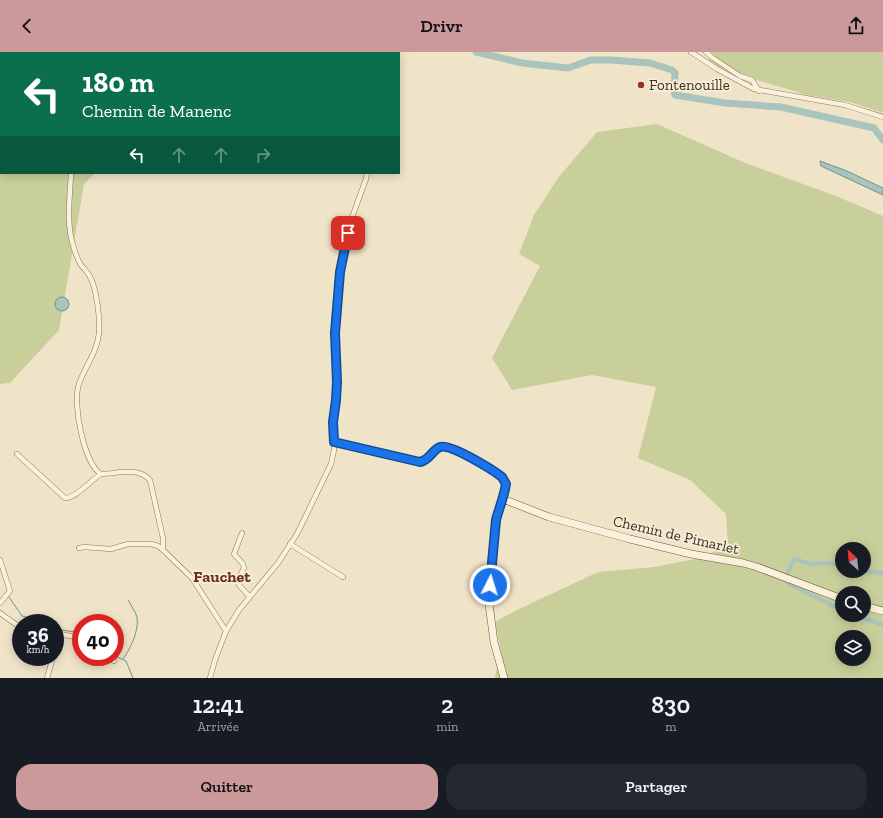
<!DOCTYPE html>
<html lang="fr">
<head>
<meta charset="utf-8">
<style>
  body { margin:0; font-family:"Zilla Slab",serif; background:#242831; color:#f1f3f6; height:100vh; display:flex; flex-direction:column; font-size:15px; white-space:nowrap }
  * { box-sizing:border-box; margin:0 }
  p { font-size:13px; color:#9ea1a6 }
  .icon { flex:none; width:22px; height:22px; fill:none; stroke:currentColor; stroke-width:2; stroke-linecap:round; stroke-linejoin:round }
  .map { position:relative; height:626px; overflow:hidden }
  .side { display:flex; flex-direction:column; background:#171b24; flex:1 }
  .side>* { flex:none }
  .hud { position:absolute; left:0px; top:0px; width:400px; height:122px; box-shadow:0 2px 10px #0003; background:#0b6e4f; color:#fff; overflow:hidden }
  .needle { width:26px; rotate:333deg }
  .tools { position:absolute; left:835px; top:490px; display:grid; gap:8px }
  .tools a { display:grid; place-items:center; width:36px; height:36px; border-radius:50%; background:#171b24; box-shadow:0 2px 10px #0003; font-size:20px }
  .speed { position:absolute; left:12px; top:562px; display:flex; gap:8px; font-size:20px; font-weight:700; text-align:center }
  .speed>* { display:grid; place-content:center; width:52px; height:52px; border-radius:50%; background:#171b24; box-shadow:0 2px 10px #0003; line-height:1 }
  .speed small { font-size:10px; font-weight:400 }
  .speed .limit { border:6px solid #d22; background:#fff; color:#111 }
  .pin { position:absolute; display:grid; place-items:center; width:34px; height:34px; color:#fff; margin:-17px; border-radius:8px; box-shadow:0 2px 6px #0006 }
  .me { position:absolute; width:44px; margin:-22px; rotate:5deg; stroke-linejoin:round; filter:drop-shadow(0 0 3px #0008) }
  .turn { display:flex; align-items:center; gap:14px; height:84px; padding:0 16px; font-size:18px }
  .turn .icon { width:52px; height:52px; stroke-width:2.5 }
  .turn b { display:block; font-size:28px; line-height:34px }
  .lanes { display:flex; align-items:center; height:38px; padding:0 16px; background:#0003; justify-content:center; gap:20px; direction:ltr }
  .lanes .off { opacity:.35 }
  .eta { display:flex; justify-content:space-evenly; align-items:center; height:68px; text-align:center }
  .eta b { font-size:24px; font-weight:600; line-height:28px }
  .primary-button { display:flex; gap:8px; margin-top:auto; padding:8px 16px }
  .primary-button a { flex:1; height:46px; border-radius:16px; background:#cc999b; color:#111; font-size:16px; font-weight:600; line-height:46px; text-align:center }
  .primary-button a+a { background:#242831; color:#f1f3f6 }
  header { display:flex; justify-content:space-between; align-items:center; height:52px; padding:0 16px; background:#cc999b; color:#111; font-size:18px; font-weight:600 }
  .map>svg:first-child { display:block }
</style>
</head>
<body>
<header><svg class="icon" aria-label="back" viewBox="0 0 24 24"><path d="M15 5l-7 7 7 7"/></svg>Drivr<svg class="icon" aria-label="share" viewBox="0 0 24 24"><path d="M12 15V3M7 8l5-5 5 5M5 13v7h14v-7"/></svg></header>
<div class="map">
<svg width="883" height="626" viewBox="0 0 883 626">
  <rect width="100%" height="100%" fill="#f0e4c8"/>
  <!-- green -->
  <g fill="#c9cf9b" fill-rule="evenodd">
    <path d="M0,0H207L1,1V121H95L84,132L59,278L10,331L0,332Z"/>
    <path d="M712,0H883V61L850,50L807,43L760,29L707,11Z"/>
    <path d="M657,72L743,110L836,144L883,164V626H496L495,624L501,600L495,570L517,558L598,520L654,515L700,506L728,494L726,462L690,428L638,406L656,335L592,323L512,338L492,306L540,214L519,202L534,163L558,126L597,80ZM842,497H864V519H842ZM842,541H864V563H842ZM842,585H864V607H842Z"/>
  </g>
  <!-- water -->
  <g fill="#a9c4bc" stroke="#6f938a">
    <path d="M820,109L847,119L883,136V143L821,114Z"/>
    <circle cx="62" cy="252" r="7"/>
  </g>
  <g fill="none" stroke-linecap="round" stroke-linejoin="round">
    <!-- stream -->
    <g stroke="#6f938a" stroke-width="1">
      <path d="M9,545L22,564L39,568L43,571"/>
      <path d="M55,577L75,580L81,583"/>
      <path d="M115,604L126,609L133,626"/>
      <path d="M123,607C131,596 139,579 137,565C135,559 131,553 128,548"/>
    </g>
    <!-- canal -->
    <g stroke="#a9c4bc" stroke-width="4">
      <path d="M842,514L830,511L811,512L794,507L785,527L789,532L842,558"/>
      <path d="M860,519L883,521"/>
      <path d="M855,563L883,573"/>
    </g>
    <!-- river -->
    <path stroke="#a9c4bc" stroke-width="7" d="M476,0L522,11L568,16L591,8H611L650,11L672,18L675,21L674,39L675,43L725,51L781,55L874,76L883,88"/>
    <!-- street casing -->
    <g stroke="#8d765c" stroke-width="5.5">
      <g id="street">
        <path d="M276,0L277,1"/>
        <path d="M691,0L717,17L754,37L845,53L883,65"/>
        <path d="M706,0L713,6L740,24L752,28L759,39"/>
        <path d="M0,31H1"/>
        <path d="M71,121C70,145 66,170 73,193C75,200 77,207 81,213C84,217 88,220 90,225C97,237 100,268 99,281C97,301 85,314 79,332C72,351 84,412 101,422C118,422 137,414 150,428L163,486V498L192,526L226,579"/>
        <path d="M334,390L420,409C433,407 435,391 450,395L504,427L506,432L503,447"/>
        <path d="M17,402L65,446C75,447 91,428 101,422"/>
        <path d="M242,481L234,502L243,512L244,516L238,528L239,533L249,544"/>
        <path d="M290,492L343,525"/>
        <path d="M79,496L84,495L111,497L128,492H151L158,494L163,498"/>
        <path d="M0,508L10,539L0,551"/>
        <path d="M0,561L21,576"/>
        <path d="M55,581L75,585L81,588"/>
        <path d="M107,605L114,609"/>
        <path d="M47,626L53,605"/>
        <path d="M210,626L215,608L226,579L239,558L278,511L297,482L331,412L334,398L333,370L336,349L337,330L335,281L340,220L342,204L350,171L366,127L367,121"/>
      </g>
    </g>
    <!-- secondary casing -->
    <g stroke="#6f573f" stroke-width="8">
      <g id="secondary">
        <path d="M864,554L883,559"/>
        <path d="M504,626L494,590L489,552L490,523L496,468L498,460L503,447L549,465L630,487L691,502L743,511L757,515L842,547"/>
      </g>
    </g>
    <!-- street -->
    <use href="#street" stroke="#faf1dc" stroke-width="4.5"/>
    <!-- secondary -->
    <use href="#secondary" stroke="#faf1dc" stroke-width="7"/>
  </g>
  <g fill="none" stroke-linecap="round" stroke-linejoin="round">
    <!-- route casing -->
    <g stroke="#114b97" stroke-width="10">
      <path id="route" d="M348,181L340,220L335,281L337,330L336,348L333,370L334,390L420,410C430,408 432,398 440,395C450,391 493,418 502,425L506,432C504,445 499,456 496,468L490,533"/>
    </g>
    <!-- route -->
    <use href="#route" stroke="#1a73e8" stroke-width="7"/>
  </g>
  <!-- markers -->
  <circle fill="#9e2a2b" stroke="#f7eed8" stroke-width="1.5" cx="641" cy="33" r="4"/>
  <g text-anchor="middle" stroke-width="3.5" stroke-linejoin="round" paint-order="stroke">
    <!-- poi labels -->
    <g font-size="15" fill="#3d2e20" stroke="#f7eed8" text-anchor="start">
      <text x="649" y="38">Fontenouille</text>
    </g>
    <!-- street labels -->
    <g font-size="15" fill="#3d2e20" stroke="#f7eed8">
      <text transform="translate(676 483) rotate(13)" y="5">Chemin de Pimarlet</text>
    </g>
    <!-- neighbourhood labels -->
    <g font-size="16" font-weight="bold" fill="#6b2e1e" stroke="#f7eed8">
      <text x="222" y="530">Fauchet</text>
    </g>
  </g>
</svg>
<div class="tools">
<a><svg class="needle" viewBox="-14 -14 28 28"><path d="M0-13l5 13h-10z" fill="#e53935"/><path d="M0 13l5-13h-10z" fill="#9ea1a6"/></svg></a>
<a><svg class="icon" aria-label="search" viewBox="0 0 24 24"><circle cx="10" cy="10" r="6"/><path d="M15 15l6 6"/></svg></a>
<a><svg class="icon" aria-label="layers" viewBox="0 0 24 24"><path d="M12 4l9 5-9 5-9-5zM3 14l9 5 9-5"/></svg></a>
</div>
<div class="speed"><div>36<small>km/h</small></div><div class="limit">40</div></div>
<div class="pin" style="left:348px;top:181px;background:#d93025"><svg class="icon" aria-label="arrive" viewBox="0 0 24 24"><path d="M6 21V4h12l-3 4 3 4H6"/></svg></div>
<svg class="me" style="left:490px;top:533px" viewBox="-20 -20 40 40"><circle r="17" fill="#1a73e8" stroke="#fff" stroke-width="3"/><path d="M0-11L8 9 0 5-8 9z" fill="#fff"/></svg>
<div class="hud">
<div class="turn"><svg class="icon" aria-label="left" viewBox="0 0 24 24"><path d="M17 20v-9H6M10 6l-5 5 5 5"/></svg><div><b>180 m</b>Chemin de Manenc</div></div>
<div class="lanes"><svg class="icon" aria-label="left" viewBox="0 0 24 24"><path d="M17 20v-9H6M10 6l-5 5 5 5"/></svg><svg class="icon off" aria-label="ahead" viewBox="0 0 24 24"><path d="M12 20V5M6 11l6-6 6 6"/></svg><svg class="icon off" aria-label="ahead" viewBox="0 0 24 24"><path d="M12 20V5M6 11l6-6 6 6"/></svg><svg class="icon off" aria-label="right" viewBox="0 0 24 24"><path d="M7 20v-9h11M14 6l5 5-5 5"/></svg></div>
</div>
</div>
<section class="side">
<div class="eta">
<div><b>12:41</b><p>Arrivée</p></div>
<div><b>2</b><p>min</p></div>
<div><b>830</b><p>m</p></div>
</div>
<div class="primary-button"><a>Quitter</a><a>Partager</a></div>
</section>
</body>
</html>
